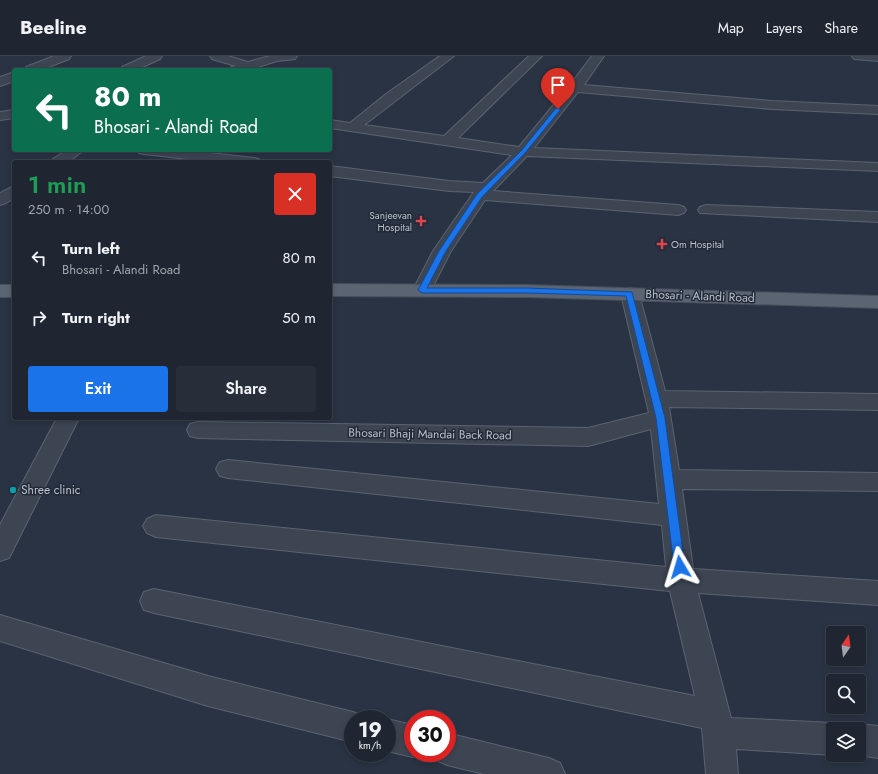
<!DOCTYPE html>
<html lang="en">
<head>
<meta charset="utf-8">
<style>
  body { margin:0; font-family:Jost,sans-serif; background:#272e3a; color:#f1f3f6; height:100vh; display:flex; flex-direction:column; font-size:15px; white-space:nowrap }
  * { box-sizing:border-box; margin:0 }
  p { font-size:13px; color:#a1a5ac }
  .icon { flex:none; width:22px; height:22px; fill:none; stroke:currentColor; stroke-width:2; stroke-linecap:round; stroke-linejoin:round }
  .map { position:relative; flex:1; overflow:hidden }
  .sheet { position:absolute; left:12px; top:104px; width:320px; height:260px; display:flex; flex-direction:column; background:#1f2632; border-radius:4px; box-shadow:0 2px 6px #0003,0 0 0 1px #3c434d }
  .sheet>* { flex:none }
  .hud { position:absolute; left:12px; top:12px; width:320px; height:84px; border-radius:4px; box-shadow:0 2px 6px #0003,0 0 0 1px #3c434d; background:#0b6e4f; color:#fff; overflow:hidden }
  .needle { width:26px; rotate:14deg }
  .buttons { position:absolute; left:826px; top:570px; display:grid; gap:8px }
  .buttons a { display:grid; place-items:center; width:40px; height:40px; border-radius:4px; background:#1f2632; box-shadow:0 2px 6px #0003,0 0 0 1px #3c434d; font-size:20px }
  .speed { position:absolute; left:344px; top:654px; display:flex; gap:8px; font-size:20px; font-weight:700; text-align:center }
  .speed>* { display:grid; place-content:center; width:52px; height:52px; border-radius:50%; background:#1f2632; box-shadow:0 2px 6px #0003,0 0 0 1px #3c434d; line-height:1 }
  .speed small { font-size:10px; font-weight:400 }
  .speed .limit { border:6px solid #d22; background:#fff; color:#111 }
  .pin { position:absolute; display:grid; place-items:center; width:34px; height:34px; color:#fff; margin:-41px -17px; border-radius:50% 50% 50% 0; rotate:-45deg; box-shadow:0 0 4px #0007 }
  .pin .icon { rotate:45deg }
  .me { position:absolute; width:44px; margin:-22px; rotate:353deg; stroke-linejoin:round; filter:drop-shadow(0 0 3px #0008) }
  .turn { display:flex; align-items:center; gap:14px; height:84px; padding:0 16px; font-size:18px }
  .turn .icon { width:52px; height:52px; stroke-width:2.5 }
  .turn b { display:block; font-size:28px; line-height:34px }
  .round { display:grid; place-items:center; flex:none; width:42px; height:42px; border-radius:4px; background:#272e3a }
  .head { display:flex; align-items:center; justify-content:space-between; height:68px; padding:0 16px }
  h1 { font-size:24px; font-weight:600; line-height:30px; color:#1e9e55 }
  .cta { display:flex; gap:8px; margin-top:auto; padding:8px 16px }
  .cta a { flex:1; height:46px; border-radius:4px; background:#1a73e8; color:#fff; font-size:16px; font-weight:600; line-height:46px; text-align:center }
  .cta a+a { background:#272e3a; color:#f1f3f6 }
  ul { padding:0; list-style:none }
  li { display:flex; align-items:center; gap:12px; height:60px; padding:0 16px }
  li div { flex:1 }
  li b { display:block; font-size:15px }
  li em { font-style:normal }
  header { display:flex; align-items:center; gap:24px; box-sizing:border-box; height:56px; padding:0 20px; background:#1f2632; border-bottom:1px solid #3c434d }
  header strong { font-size:19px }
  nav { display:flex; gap:22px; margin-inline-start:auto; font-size:14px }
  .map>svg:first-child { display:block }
</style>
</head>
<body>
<header>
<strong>Beeline</strong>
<nav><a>Map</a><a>Layers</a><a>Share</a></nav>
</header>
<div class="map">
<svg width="878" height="718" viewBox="0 0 878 718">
  <rect width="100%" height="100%" fill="#293343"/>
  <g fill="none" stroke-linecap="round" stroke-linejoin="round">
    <!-- minor casing -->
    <g stroke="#5b6370" stroke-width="2">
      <g id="minor">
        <path d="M54,0H71L69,3L41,14H24L26,11Z"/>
        <path d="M146,0H162L160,3L136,14H120L122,11Z"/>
        <path d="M210,0H228L248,6L270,0H297L295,3L277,5L248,14H229L231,11L236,10L212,3Z"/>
        <path d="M440,0H454L364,69L444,80L529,0H542L458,82L519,91L570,29L592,0H604L584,29L772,45L878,50V58L772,53L578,36L534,92L878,107V115L527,100L493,135L678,149L684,151L686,154L684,157L678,159L485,144L451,195L429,238L422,240L415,238L413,234L433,195L474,136L449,135L330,120V110L449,125L483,127L512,99L330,72V64L350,67L386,38Z"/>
        <path d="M852,0H878V5L854,3Z"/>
        <path d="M14,16V25L0,30V21Z"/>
        <path d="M14,54V62L0,64V56Z"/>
        <path d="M67,94H84L68,106H51L53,103Z"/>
        <path d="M137,94H184L254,102L259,103L261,106H214L144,98L139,97Z"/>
        <path d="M14,130V142L6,147L0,149V137Z"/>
        <path d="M706,149L878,156V166L700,157L698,154L700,151Z"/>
        <path d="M630,232L637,234L639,238L665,335L878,338V354L669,351L679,414L878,417V435L682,433L693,513L878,525V549L698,537L731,662L833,667L844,673H833V699L736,693L738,718H706L702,672L154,557L144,554L140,545L144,536L154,533L695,640L670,535L156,481L147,477L143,470L147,463L156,459L666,511L662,469L228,422L220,420L216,413L220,406L228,404L659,448L651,373L588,390L198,382L190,380L187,374L190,368L198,366L588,372L649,357L621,238L623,234Z"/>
        <path d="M57,362H79L9,502L0,505V469Z"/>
        <path d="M0,559L208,620L353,656L364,660L365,663H353V686L208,650L0,585Z"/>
        <path d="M387,663L413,669V697H422L413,701L387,695Z"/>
        <path d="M859,668L878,670V702L858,699H859V673H848Z"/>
        <path d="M447,677L549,702L560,707L565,718H484L447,709L436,704L433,697H447Z"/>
      </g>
    </g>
    <!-- major casing -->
    <g stroke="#474e5c" stroke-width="2">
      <g id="major">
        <path d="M330,228L527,229L878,240V252L527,241L330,240Z"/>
        <rect x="0" y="229" width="14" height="12"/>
      </g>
    </g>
    <!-- minor -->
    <use href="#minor" fill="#3d4553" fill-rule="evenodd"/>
    <!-- major -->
    <use href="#major" fill="#5b6473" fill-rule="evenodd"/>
  </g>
  <!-- route -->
  <path fill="#1a73e8" stroke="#114b97" d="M556,52L561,53L525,97L482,141L446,195L427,232H527L632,236L665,362L685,511L684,515L680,516L676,515L674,511L656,362L626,240L527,237H422L418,234L439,195L477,138L521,95Z"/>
  <!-- markers -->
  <g fill="#e0444e" stroke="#212a38" stroke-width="1.5">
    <path d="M419 159h4v4h4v4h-4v4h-4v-4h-4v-4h4z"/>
    <path d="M660 182h4v4h4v4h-4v4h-4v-4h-4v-4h4z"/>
  </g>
  <circle fill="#0f9aa8" stroke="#212a38" stroke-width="1.5" cx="13" cy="434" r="4"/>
  <g text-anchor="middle" stroke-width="3" stroke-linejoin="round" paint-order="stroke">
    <!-- far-poi labels -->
    <g font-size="10" fill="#bac1cc" stroke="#212a38" text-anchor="end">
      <text x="412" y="163">Sanjeevan<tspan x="412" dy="12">Hospital</tspan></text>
      <text x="671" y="192" text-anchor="start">Om Hospital</text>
    </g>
    <!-- street labels -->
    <g font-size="12" fill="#bac1cc" stroke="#212a38">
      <text transform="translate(700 240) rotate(2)" y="4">Bhosari - Alandi Road</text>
      <text transform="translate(430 378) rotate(1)" y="4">Bhosari Bhaji Mandai Back Road</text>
    </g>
    <!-- poi labels -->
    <g font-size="12" fill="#bac1cc" stroke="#212a38" text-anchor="start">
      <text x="21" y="438">Shree clinic</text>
    </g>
  </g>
</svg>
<div class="buttons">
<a><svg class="needle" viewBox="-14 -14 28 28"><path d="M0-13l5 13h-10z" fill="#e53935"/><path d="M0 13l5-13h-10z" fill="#a1a5ac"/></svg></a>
<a><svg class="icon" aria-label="search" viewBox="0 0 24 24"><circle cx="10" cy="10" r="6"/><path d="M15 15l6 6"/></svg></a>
<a><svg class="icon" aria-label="layers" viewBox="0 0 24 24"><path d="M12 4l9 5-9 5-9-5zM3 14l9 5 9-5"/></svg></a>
</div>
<div class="speed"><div>19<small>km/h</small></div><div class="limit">30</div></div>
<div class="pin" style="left:558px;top:53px;background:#d93025"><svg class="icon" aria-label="arrive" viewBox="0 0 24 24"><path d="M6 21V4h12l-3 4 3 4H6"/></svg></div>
<svg class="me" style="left:680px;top:511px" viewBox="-20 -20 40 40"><path d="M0-17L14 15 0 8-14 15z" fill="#1a73e8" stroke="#fff" stroke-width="4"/></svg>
<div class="hud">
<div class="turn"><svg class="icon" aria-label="left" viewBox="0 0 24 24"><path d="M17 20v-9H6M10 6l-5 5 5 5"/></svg><div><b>80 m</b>Bhosari - Alandi Road</div></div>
</div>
<section class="sheet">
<div class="head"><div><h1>1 min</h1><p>250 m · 14:00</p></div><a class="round" style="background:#d93025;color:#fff"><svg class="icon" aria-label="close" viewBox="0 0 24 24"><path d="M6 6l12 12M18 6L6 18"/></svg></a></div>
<ul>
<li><svg class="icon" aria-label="left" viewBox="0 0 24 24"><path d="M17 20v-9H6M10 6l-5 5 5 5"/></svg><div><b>Turn left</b><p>Bhosari - Alandi Road</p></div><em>80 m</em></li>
<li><svg class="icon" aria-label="right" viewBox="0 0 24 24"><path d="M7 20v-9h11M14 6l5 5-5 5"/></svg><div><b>Turn right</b></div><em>50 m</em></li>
</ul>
<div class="cta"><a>Exit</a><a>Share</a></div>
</section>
</div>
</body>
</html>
